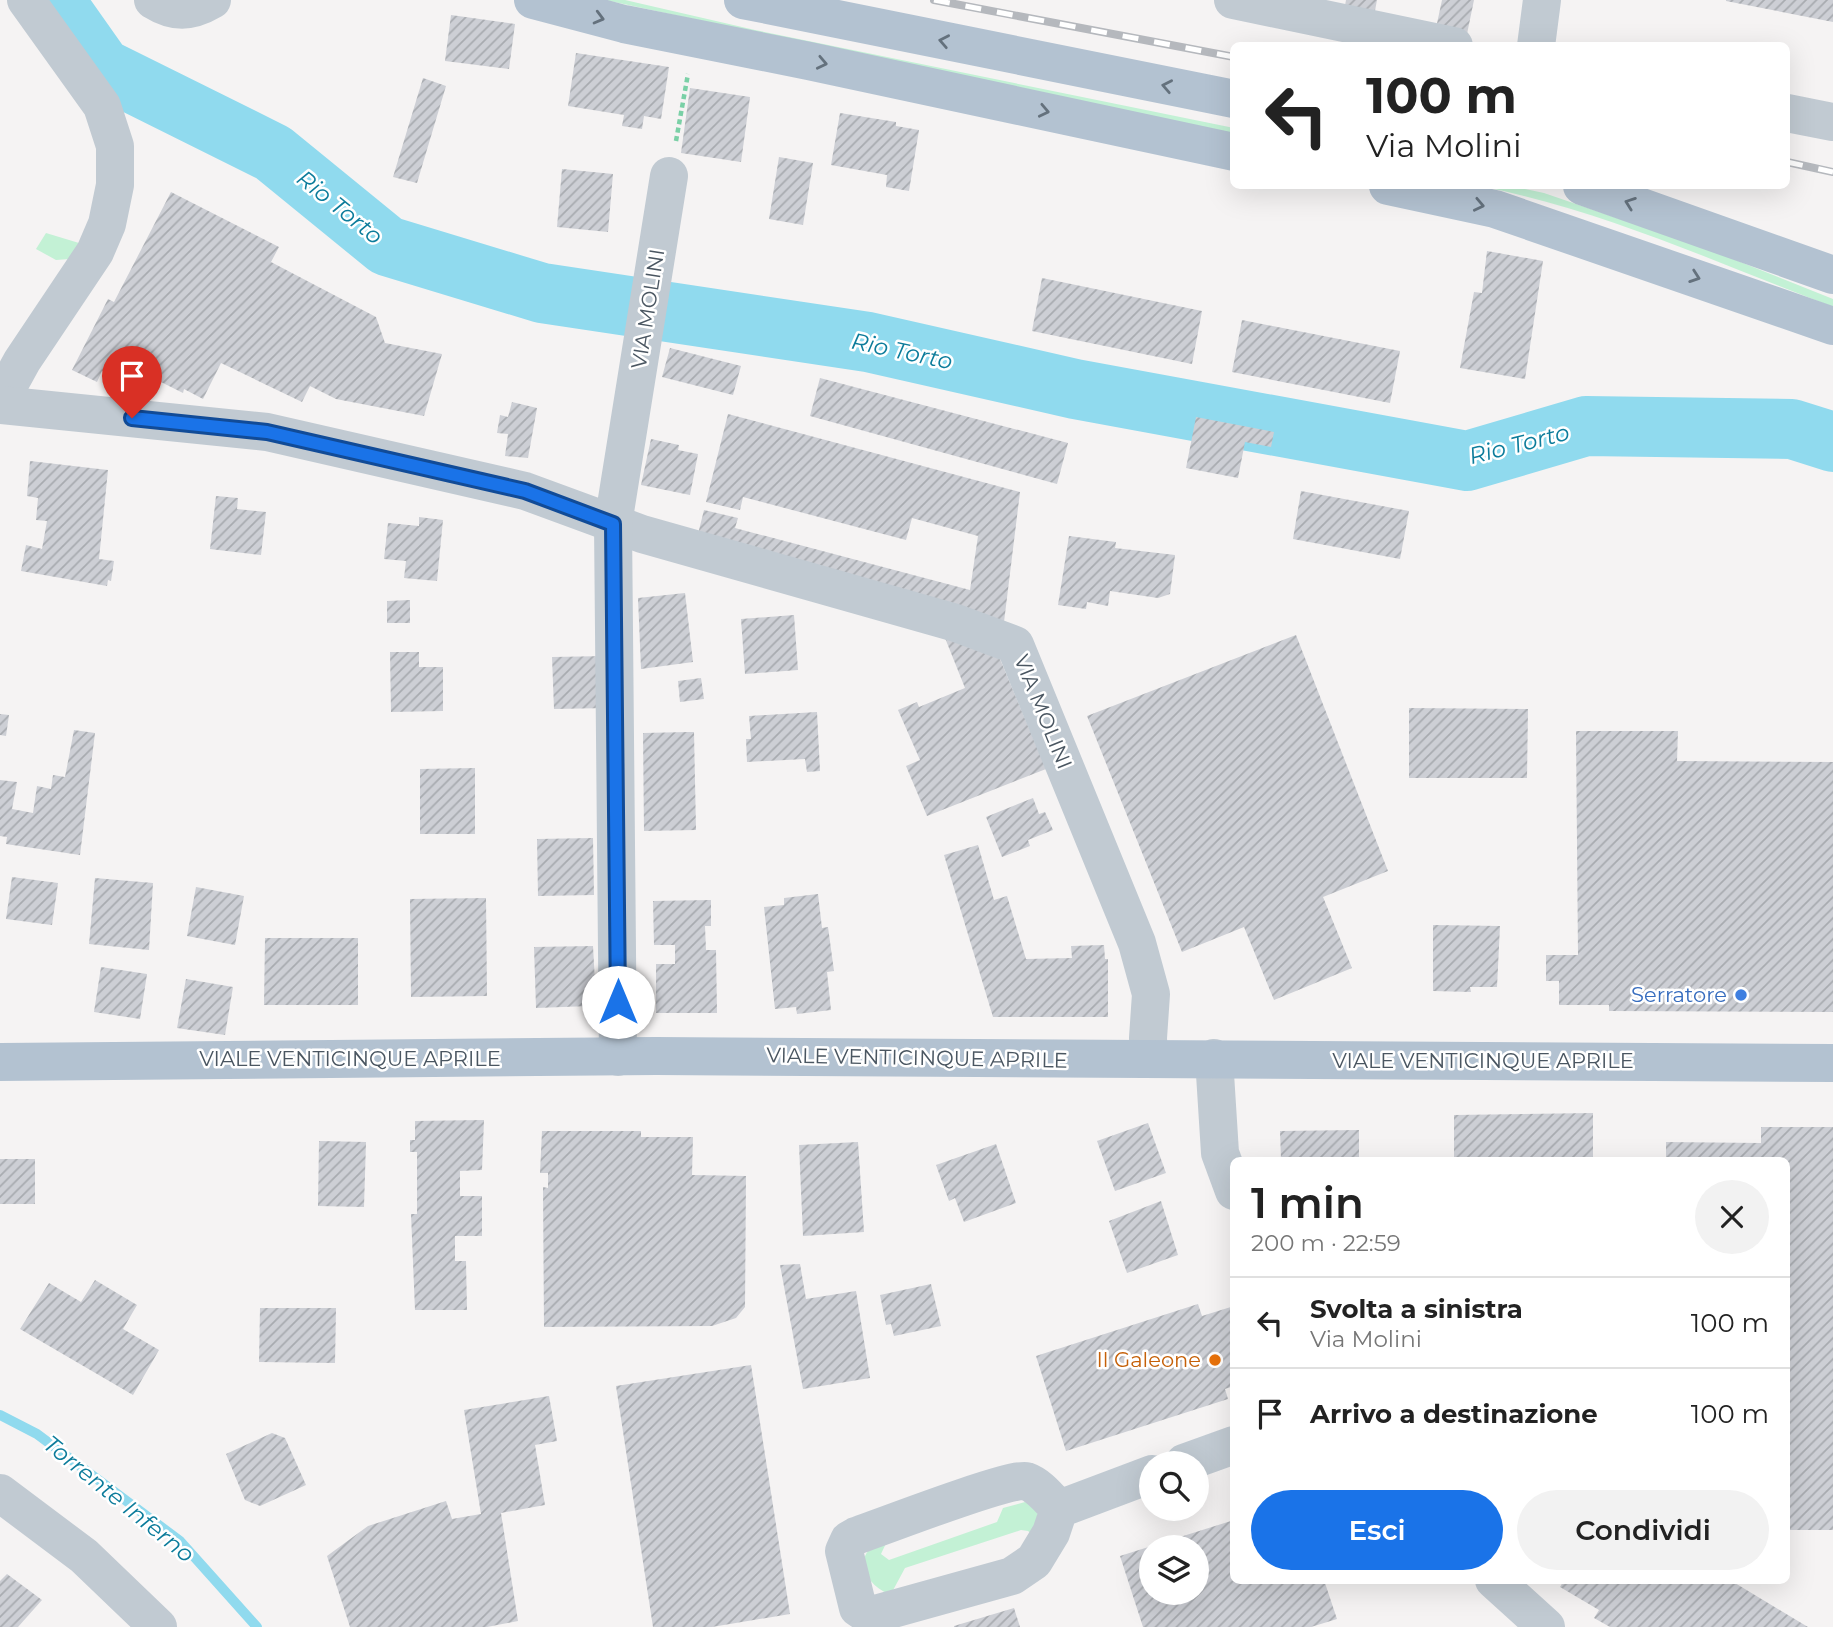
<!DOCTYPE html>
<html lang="it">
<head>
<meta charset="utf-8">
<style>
  body { margin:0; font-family:Montserrat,sans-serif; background:#f2f2f2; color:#222; height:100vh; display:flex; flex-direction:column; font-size:26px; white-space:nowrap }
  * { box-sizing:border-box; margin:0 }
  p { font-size:23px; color:#767676 }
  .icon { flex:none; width:38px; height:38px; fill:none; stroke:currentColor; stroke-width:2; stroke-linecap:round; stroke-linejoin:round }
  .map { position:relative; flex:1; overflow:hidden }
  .panel { position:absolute; left:1230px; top:1157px; width:560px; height:427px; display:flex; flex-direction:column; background:#fff; border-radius:10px; box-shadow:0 7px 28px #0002 }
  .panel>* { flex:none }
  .hud { position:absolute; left:1230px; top:42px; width:560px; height:147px; border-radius:10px; box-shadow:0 7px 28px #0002; background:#fff; color:#222; overflow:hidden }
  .tools { position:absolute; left:1139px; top:1451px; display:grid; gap:14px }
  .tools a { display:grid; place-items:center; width:70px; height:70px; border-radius:50%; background:#fff; box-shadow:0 7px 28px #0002; font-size:35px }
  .pin { position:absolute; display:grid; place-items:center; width:60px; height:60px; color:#fff; margin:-72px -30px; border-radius:50% 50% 50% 0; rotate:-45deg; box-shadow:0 0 7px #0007 }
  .pin .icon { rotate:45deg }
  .me { position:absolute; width:77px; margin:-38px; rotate:0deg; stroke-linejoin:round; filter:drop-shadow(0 0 5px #0008) }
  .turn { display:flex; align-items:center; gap:24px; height:147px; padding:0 21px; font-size:32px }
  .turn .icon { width:91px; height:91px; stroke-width:2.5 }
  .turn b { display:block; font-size:49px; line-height:60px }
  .round { display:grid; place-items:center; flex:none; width:74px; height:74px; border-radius:37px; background:#f2f2f2 }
  .overview { display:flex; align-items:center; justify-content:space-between; height:119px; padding:0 21px }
  h1 { font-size:42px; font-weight:600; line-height:52px }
  .primary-button { display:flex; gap:14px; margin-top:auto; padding:14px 21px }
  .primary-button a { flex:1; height:80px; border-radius:42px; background:#1a73e8; color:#fff; font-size:28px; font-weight:600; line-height:80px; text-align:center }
  .primary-button a+a { background:#f2f2f2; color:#222 }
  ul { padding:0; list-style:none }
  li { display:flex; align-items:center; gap:21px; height:91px; padding:0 21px; border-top:2px solid #e0e0e0 }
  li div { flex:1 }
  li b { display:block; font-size:26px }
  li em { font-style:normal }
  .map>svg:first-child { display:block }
</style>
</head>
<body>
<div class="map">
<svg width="1833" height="1627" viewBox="0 0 1833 1627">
  <defs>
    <pattern id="building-hatch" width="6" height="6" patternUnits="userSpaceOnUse" patternTransform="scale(1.75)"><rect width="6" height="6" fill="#cdcfd5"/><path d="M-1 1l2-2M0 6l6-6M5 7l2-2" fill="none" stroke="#a8abb0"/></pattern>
  </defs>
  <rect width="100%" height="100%" fill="#f5f3f3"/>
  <!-- grass -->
  <g fill="#c3f1d5">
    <path d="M605,0H625L755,30L1234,128V135Z"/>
    <path d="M1479,186H1512L1544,193L1713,251L1833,299V307C1717,263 1601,209 1479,186Z"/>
    <path d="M46,233L79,243L69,259L56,260L36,249Z"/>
    <path d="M1025,1502L1039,1508L1033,1535L1028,1531L1021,1530L905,1568L891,1594C874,1591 854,1566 869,1550C873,1545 883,1541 889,1537L881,1554L889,1560L997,1522L1003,1508Z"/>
  </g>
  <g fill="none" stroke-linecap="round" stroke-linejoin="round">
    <!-- stream -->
    <path stroke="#90daee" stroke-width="10" d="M0,1415L37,1434L180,1541L257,1627"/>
    <!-- river -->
    <path stroke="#90daee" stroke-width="60" d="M54,0L102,68L273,153L387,246L542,293L868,342L1075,389L1467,461L1586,426L1792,429L1833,442"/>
  </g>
  <!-- building -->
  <g fill="url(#building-hatch)" fill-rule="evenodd">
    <path d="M1346,0H1377L1374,16L1344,11Z"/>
    <path d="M1442,0H1474L1467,34L1436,28Z"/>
    <path d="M1726,0H1833V22L1726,1Z"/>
    <path d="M451,15L515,24L509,69L445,61Z"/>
    <path d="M576,53L669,67L661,119L644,116L642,129L622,126L624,115L568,106Z"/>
    <path d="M423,78L446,86L417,183L393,177Z"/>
    <path d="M690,88L750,97L741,162L681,153Z"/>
    <path d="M840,113L896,122V126L919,130L909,191L886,187L887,175L831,165Z"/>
    <path d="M779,157L813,163L803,225L769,219Z"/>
    <path d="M562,169L613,174L608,232L557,227Z"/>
    <path d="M171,192L279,247L271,262L376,317L385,343L442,354L424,416L336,399L310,386L302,402L221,363L203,399L184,389L183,393L161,382L153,397L102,371L97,382L72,370L108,299L114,302Z"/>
    <path d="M1487,251L1543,261L1525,379L1460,368L1474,292L1482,293Z"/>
    <path d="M1042,278L1202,311L1192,364L1032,331Z"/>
    <path d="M1242,320L1400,351L1390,403L1232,372Z"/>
    <path d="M670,348L741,366L733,395L662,377Z"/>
    <path d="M820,378L1068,443L1057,484L810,416Z"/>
    <path d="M512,402L537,408L528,458L505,456L508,434L497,433L500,415L508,417Z"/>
    <path d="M728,414L1020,492L1004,622L696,542L704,510L738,518L735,528L970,590L978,536L912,518L906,540L743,497L740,510L706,502Z"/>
    <path d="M1196,417L1274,432L1271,447L1245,442L1238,478L1186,468Z"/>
    <path d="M651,439L679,445L678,450L698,454L690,495L641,485Z"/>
    <path d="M30,461L108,470L99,559L114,561L111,581L108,580L107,586L21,571L26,545L42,549L47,521L36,520L38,498L27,496Z"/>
    <path d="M1301,491L1409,511L1400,559L1293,539Z"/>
    <path d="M216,496L238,498L237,509L266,512L261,555L210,549Z"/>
    <path d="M419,517L443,520L437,581L404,578L406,561L384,559L388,523L419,526Z"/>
    <path d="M1069,536L1116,542L1115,548L1175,555L1170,594L1158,598L1110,591L1108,606L1087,602L1086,609L1058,605Z"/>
    <path d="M685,593L693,662L641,669L638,598Z"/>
    <path d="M410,600V623H387V601Z"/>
    <path d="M794,615L798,670L745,674L741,619Z"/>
    <path d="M943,633L1000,659L1046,769L927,816L906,766L920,760L898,710L917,702L919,707L965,688Z"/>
    <path d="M1296,635L1388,871L1323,897L1352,968L1274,1000L1244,927L1182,952L1087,716Z"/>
    <path d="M390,652H419V667H443V711L391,712Z"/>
    <path d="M607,656L609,708L554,709L552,657Z"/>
    <path d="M701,678L704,699L680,702L678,681Z"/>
    <path d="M1409,708L1528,709L1527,778H1409Z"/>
    <path d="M817,712L820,771L807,772L805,759L747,762L746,739H751L749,716Z"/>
    <path d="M0,714L9,715L6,736L0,735Z"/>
    <path d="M74,730L95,733L80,855L6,844L7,837L0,836V780L17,782L12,809L33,813L37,786L51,789L53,775L65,777Z"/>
    <path d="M1576,731H1678L1677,761L1833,762V1012L1609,1011V1005H1559V981H1546V955H1578Z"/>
    <path d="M688,732H694L696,830L644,831L643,733Z"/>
    <path d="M475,768V834H420V769Z"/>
    <path d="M1033,798L1039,814L1045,812L1053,830L1028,840L1030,846L1002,857L986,817Z"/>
    <path d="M593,838L594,895L538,896L537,839Z"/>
    <path d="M978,845L994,900L1007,896L1026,959L1072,958L1071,946L1104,945L1105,959H1108V1017H993L944,855Z"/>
    <path d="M12,877L58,883L52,925L6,919Z"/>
    <path d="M95,878L153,883L149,950L89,944Z"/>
    <path d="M196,887L244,896L235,945L187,936Z"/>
    <path d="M818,894L822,928L828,927L834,971L827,972L831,1010L797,1014L796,1007L775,1009L764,907L784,905V898Z"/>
    <path d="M486,898L487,996L411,997L410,899Z"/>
    <path d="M711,900V926H705L706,950H716L717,1013H656V964H675V945H654L653,901Z"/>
    <path d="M1433,925L1500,926L1497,987H1470L1471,992L1433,991Z"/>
    <path d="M265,938H358V1005H264Z"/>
    <path d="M593,946L595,982H589L590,1006L536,1008L534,947Z"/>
    <path d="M101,967L147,974L140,1019L94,1012Z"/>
    <path d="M186,979L233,987L225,1035L177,1028Z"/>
    <path d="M1593,1113V1160H1454V1115Z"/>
    <path d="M484,1120L482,1170L460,1171V1196H482V1236H455V1261H466L467,1310H415L411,1214H417V1152H410V1140H415V1121Z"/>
    <path d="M1148,1123L1166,1173L1115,1191L1097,1141Z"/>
    <path d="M1761,1127H1833V1530H1787V1160H1666V1142L1761,1143Z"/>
    <path d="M1359,1130V1160H1281L1280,1131Z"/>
    <path d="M542,1131H641V1137H693L692,1175L746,1176L745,1307L736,1318L712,1326L544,1327L543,1187L548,1188V1173H540Z"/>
    <path d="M319,1141L366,1142L364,1207L318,1206Z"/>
    <path d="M858,1142L864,1232L803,1236L799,1145Z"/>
    <path d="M996,1144L1016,1203L964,1222L955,1198L949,1201L936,1165Z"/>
    <rect x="0" y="1159" width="35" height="45"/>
    <path d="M1161,1201L1178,1255L1127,1273L1109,1221Z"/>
    <path d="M800,1264L806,1299L856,1291L870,1378L803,1389L780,1265Z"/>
    <path d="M95,1280L137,1305L123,1329L159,1350L133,1395L20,1329L49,1283L81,1302Z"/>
    <path d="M931,1284L941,1326L894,1336L891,1324L886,1325L880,1295Z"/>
    <path d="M1198,1304L1202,1316L1234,1306V1386L1225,1389L1228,1399L1066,1451L1036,1356Z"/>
    <path d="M260,1308H336L335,1363L259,1362Z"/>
    <path d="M751,1365L790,1614L712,1627H653L616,1386Z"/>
    <path d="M549,1396L557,1441L535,1445L545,1505L501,1513L518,1621L487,1627H350L327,1556L368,1526L446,1501L452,1519L481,1514L464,1410Z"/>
    <path d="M272,1433L285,1438L306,1485L260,1506L245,1500L226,1454Z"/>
    <path d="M1234,1520V1580H1324L1337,1619L1311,1627H1143L1120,1556ZM1152,1547H1197V1592H1152Z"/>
    <path d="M7,1574L42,1600L18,1627H0V1581Z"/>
    <path d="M1564,1580H1730L1808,1627H1610L1594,1618L1599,1610L1560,1587Z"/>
    <path d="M1014,1608L1020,1627H954V1626Z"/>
  </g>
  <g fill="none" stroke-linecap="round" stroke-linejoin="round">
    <!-- path -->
    <path stroke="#7ad0a6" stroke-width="4.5" stroke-dasharray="5 3.5" stroke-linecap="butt" d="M676,141L688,74"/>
    <!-- minor -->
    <g stroke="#c1cad2" stroke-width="38">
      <path d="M153,0C174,13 190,13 212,0"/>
      <path d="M1233,0L1454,46"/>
      <path d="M1536,46L1542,0"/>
      <path d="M1787,113L1833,122"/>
      <path d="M0,401L22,361L95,252L107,224L115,185V146L102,106L26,0"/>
      <path d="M0,405L267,432L525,491L642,534L956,623L1015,645L1137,943L1151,994L1148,1038L1149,1058"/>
      <path d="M618,1057L613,524L669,176"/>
      <path d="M1214,1058L1220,1153L1234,1191"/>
      <path d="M1184,1463L1234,1445"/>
      <path d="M0,1493L84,1556L158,1627"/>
      <path d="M1059,1509C1049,1499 1040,1486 1026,1481C1011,1477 881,1527 856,1536L849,1540L844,1551L858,1608L867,1614H875L1012,1576L1034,1561L1051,1533L1059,1509L1152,1474"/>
      <path d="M1494,1580L1546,1627"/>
    </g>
    <!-- major -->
    <g stroke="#b3c2d1" stroke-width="38">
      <path d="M533,0L624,24L809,61L1234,152"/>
      <path d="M743,0L1234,99"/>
      <path d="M1388,186L1495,209L1833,326"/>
      <path d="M1582,186L1833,275"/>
      <path d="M0,1062L656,1056L1833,1063"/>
    </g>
    <!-- rail casing -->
    <g stroke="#b5b8bd" stroke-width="8">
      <g id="rail">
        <path d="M934,0L1234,57"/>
        <path d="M1787,162L1833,172"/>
      </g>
    </g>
    <!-- rail -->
    <use href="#rail" stroke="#fff" stroke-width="5" stroke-dasharray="16" stroke-linecap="butt"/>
  </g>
  <!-- one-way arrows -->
  <defs><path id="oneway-chevron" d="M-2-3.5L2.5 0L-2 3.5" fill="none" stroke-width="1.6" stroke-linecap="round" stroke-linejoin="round" transform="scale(1.75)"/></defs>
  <g stroke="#64717d">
    <use href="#oneway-chevron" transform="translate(599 18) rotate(15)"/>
    <use href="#oneway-chevron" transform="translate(944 41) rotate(-169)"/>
    <use href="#oneway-chevron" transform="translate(822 63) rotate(12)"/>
    <use href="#oneway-chevron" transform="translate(1167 86) rotate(-169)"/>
    <use href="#oneway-chevron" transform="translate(1044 111) rotate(12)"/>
    <use href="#oneway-chevron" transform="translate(1630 203) rotate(-160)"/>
    <use href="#oneway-chevron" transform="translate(1479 205) rotate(12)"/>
    <use href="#oneway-chevron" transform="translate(1695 277) rotate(19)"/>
  </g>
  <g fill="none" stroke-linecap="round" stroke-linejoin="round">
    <!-- route casing -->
    <g stroke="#114b97" stroke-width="18">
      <path id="route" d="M132,418L267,432L525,491L613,524L618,1002"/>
    </g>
    <!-- route -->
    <use href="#route" stroke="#1a73e8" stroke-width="12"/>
  </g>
  <!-- markers -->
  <circle fill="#3f7fe0" stroke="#fff" stroke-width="2.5" cx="1741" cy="995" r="7"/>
  <circle fill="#e8710a" stroke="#fff" stroke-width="2.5" cx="1215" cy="1360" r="7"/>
  <g text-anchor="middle" stroke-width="5" stroke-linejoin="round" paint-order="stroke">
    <!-- street labels -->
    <g font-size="21" fill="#4a5661" stroke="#fff">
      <text transform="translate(648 309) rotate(-81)" y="7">VIA MOLINI</text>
      <text transform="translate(1043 712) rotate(68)" y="7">VIA MOLINI</text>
      <text transform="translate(917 1058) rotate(1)" y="7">VIALE VENTICINQUE APRILE</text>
      <text x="350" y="1066">VIALE VENTICINQUE APRILE</text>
      <text x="1483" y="1068">VIALE VENTICINQUE APRILE</text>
    </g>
    <!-- shop labels -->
    <g font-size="21" fill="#366cbe" stroke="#fff" text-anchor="end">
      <text x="1727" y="1002">Serratore</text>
    </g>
    <!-- food labels -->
    <g font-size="21" fill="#c56008" stroke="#fff" text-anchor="end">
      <text x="1201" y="1367">Il Galeone</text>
    </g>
    <!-- water labels -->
    <g font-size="23" font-style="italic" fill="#0c7c9b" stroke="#fff">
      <text transform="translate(340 207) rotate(39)" y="8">Rio Torto</text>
      <text transform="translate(902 351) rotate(12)" y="8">Rio Torto</text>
      <text transform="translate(1519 444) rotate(-14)" y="8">Rio Torto</text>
      <text transform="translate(119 1499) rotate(39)" y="8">Torrente Inferno</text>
    </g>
  </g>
</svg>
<div class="tools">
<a><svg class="icon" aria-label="search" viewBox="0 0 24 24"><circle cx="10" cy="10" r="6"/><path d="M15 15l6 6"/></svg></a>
<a><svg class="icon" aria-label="layers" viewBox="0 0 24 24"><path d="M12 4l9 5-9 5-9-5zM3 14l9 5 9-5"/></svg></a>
</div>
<div class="pin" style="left:132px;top:418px;background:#d93025"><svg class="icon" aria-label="arrive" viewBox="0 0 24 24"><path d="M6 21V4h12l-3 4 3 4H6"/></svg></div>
<svg class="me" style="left:618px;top:1002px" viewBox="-20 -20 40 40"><circle r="19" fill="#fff"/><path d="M0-13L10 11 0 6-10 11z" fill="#1a73e8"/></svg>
<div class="hud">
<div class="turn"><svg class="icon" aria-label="left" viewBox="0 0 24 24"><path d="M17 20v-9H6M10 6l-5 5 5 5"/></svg><div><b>100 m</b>Via Molini</div></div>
</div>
<section class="panel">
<div class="overview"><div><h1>1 min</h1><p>200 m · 22:59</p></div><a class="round"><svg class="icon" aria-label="close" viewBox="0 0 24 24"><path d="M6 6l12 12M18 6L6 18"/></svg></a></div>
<ul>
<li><svg class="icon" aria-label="left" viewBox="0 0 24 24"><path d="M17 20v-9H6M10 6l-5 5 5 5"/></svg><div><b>Svolta a sinistra</b><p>Via Molini</p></div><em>100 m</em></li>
<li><svg class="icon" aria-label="arrive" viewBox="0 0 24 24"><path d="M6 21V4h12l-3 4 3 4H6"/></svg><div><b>Arrivo a destinazione</b></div><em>100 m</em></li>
</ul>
<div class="primary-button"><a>Esci</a><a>Condividi</a></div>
</section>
</div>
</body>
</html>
